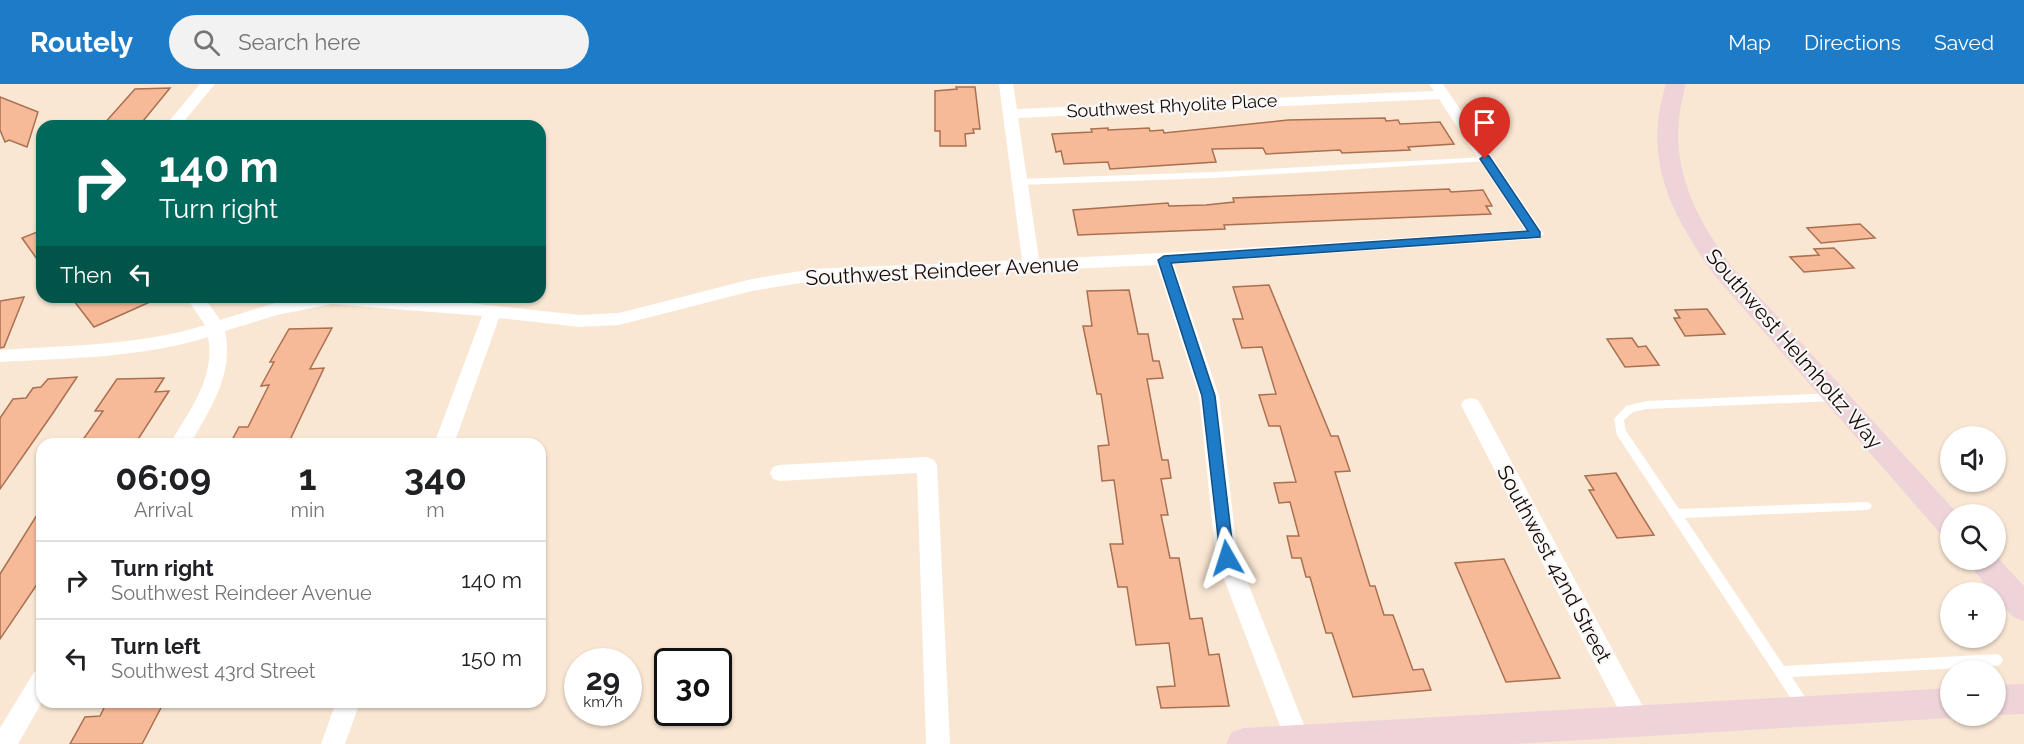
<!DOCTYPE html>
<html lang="en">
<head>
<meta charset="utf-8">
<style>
  body { margin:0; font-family:Raleway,sans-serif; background:#f2f2f2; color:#202124; height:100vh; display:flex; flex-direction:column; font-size:22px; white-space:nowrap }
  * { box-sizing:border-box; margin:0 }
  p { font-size:20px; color:#757577 }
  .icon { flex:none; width:33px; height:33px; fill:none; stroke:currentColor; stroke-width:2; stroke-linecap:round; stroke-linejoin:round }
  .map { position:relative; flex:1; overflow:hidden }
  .drawer { position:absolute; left:36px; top:354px; width:510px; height:270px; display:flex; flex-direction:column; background:#fff; border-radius:18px; box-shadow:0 2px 4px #0004 }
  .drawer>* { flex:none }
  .hud { position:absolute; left:36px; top:36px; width:510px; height:183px; border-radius:18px; box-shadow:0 2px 4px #0004; background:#00695c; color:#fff; overflow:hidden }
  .tools { position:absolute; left:1940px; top:342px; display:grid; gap:12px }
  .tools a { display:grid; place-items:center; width:66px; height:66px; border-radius:50%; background:#fff; box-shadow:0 2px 4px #0004; font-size:30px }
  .speed { position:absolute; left:564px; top:564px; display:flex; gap:12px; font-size:30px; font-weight:700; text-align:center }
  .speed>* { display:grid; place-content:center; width:78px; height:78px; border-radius:50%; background:#fff; box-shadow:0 2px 4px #0004; line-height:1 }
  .speed small { font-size:15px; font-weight:400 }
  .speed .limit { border:3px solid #111; border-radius:9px; background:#fff; color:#111 }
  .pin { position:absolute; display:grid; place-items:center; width:51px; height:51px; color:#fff; margin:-62px -26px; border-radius:50% 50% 50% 0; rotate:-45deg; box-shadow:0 0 6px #0007 }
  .pin .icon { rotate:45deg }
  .me { position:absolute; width:66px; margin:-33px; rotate:354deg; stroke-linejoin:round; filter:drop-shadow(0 0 4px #0008) }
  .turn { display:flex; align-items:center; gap:21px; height:126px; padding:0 24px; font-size:27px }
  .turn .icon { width:78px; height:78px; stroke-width:2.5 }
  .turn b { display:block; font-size:42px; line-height:51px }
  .then { display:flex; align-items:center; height:57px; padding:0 24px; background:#0003; gap:12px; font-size:22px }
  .eta { display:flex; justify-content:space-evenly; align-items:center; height:102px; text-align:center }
  .eta b { font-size:36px; font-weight:700; line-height:42px }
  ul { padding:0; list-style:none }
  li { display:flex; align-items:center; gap:18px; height:78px; padding:0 24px; border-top:2px solid #e0e0e0 }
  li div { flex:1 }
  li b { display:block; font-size:22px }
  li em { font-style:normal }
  header { display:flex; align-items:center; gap:36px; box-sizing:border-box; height:84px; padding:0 30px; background:#1e7bc8; color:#fff }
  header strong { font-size:28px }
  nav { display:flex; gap:33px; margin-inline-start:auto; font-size:21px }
  .search { width:420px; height:54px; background:#f2f2f2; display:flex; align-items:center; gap:15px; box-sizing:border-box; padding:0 21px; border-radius:33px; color:#757577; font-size:22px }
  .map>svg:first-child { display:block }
</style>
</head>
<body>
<header>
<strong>Routely</strong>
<div class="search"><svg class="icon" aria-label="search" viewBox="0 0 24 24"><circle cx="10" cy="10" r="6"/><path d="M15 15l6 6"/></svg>Search here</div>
<nav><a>Map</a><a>Directions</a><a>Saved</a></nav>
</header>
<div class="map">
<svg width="2024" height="660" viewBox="0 0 2024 660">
  <rect width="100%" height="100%" fill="#fae7d3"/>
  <!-- building -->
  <g fill="#f7ba99" stroke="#a97051" stroke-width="1.5">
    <path d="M956,3H975L980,45H973L974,49L965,50L966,62H940V47H935V7L957,5Z"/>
    <path d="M170,4L139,42H102L135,5Z"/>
    <path d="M0,13L38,28L27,63L9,56L5,58L0,46Z"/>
    <path d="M1385,34L1386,37L1398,36L1400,40L1440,38L1454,60L1408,63L1410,66L1342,69L1340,66L1266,70L1263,64L1212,65L1216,78L1110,85L1108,78L1064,80L1061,67L1056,68L1052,50L1092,48L1091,45L1108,44V46L1149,44L1150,47L1163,46L1164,49L1288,36Z"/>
    <path d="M1449,105L1451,108L1483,106L1492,122H1486L1491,130L1224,141L1225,145L1078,151L1073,126L1168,119L1169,122L1206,121L1234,118L1233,114Z"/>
    <path d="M1860,140L1875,154L1821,159L1807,144Z"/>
    <path d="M42,146V182L22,154Z"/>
    <path d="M1834,164L1854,184L1804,188L1790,173L1819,171L1814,165Z"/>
    <path d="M1269,201L1331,352H1338L1350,387L1335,388L1370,502H1375L1384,531H1393L1413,586L1423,585L1431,606L1353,613L1332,549H1326L1310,493H1306L1301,474H1292L1287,452H1299L1290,418L1279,419L1274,399L1296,398L1280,342H1269L1259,311L1276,310L1262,263L1242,264L1233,235H1243L1233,203Z"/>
    <path d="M1129,206L1138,250H1148L1153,277H1159L1163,294L1147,295L1162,376H1168L1171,394L1161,395L1168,431H1161L1170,474H1179L1190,535L1202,534L1209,571L1219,570L1229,622L1161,624L1157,603L1175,602L1169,559L1136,561L1127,503H1118L1110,460H1123L1114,396L1102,397L1098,362L1109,361L1101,310H1097L1083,242H1092L1087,207Z"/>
    <path d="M24,213L4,263L0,264V217Z"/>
    <path d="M71,213H161L94,243Z"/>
    <path d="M1707,225L1725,250L1685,252L1674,234H1680L1675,226Z"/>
    <path d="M332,244L310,285L324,284L289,358L230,360L239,343H248L269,301L261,302L274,278H270L289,245Z"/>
    <path d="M1632,254L1638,263L1646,262L1659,281L1625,283L1607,255Z"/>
    <path d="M77,293L53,329L0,405V334L13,315L26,314L33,304L41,303L48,295Z"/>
    <path d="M164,294L155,308L169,307L135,360H80L103,327H95L117,295Z"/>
    <path d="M1616,389L1637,424L1654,451L1617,454L1589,406H1594L1585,392Z"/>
    <path d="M42,423V493L0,555V490Z"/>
    <path d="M1504,475L1537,546L1560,594L1506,598L1455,479Z"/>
    <path d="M107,618H164L142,660H70L85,633L100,632Z"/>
  </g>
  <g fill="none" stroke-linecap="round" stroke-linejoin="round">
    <!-- lane -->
    <g fill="#fff" fill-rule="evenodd">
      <path d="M1485,73H1488V77L1213,94L1019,101L1015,98L1019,95L1213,88Z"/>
      <path d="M1835,309L1840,313L1835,317L1647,325L1633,328L1624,336L1626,347L1679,425L1866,418L1870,419L1872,422L1870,425L1866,426L1685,434L1784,582L1997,570L2001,572L2003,576L2001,580L1997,582L1792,593L1812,624L1810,628L1805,630L1800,628L1617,351L1614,335L1626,322L1647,317Z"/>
    </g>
    <!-- street -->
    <g fill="#fff" fill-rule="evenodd">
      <path d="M200,0H215L180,42H165Z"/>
      <path d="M999,0H1013L1017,25L1434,7L1429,0H1443L1544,150L1536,155L1174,180L1219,312L1238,474L1310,656L1309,660H1287L1216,474L1199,312L1157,181L813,197L752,207L619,241L580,243L499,234L454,360H434L482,232L332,220L277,231L225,247C234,290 211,324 190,360H170C189,327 216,294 208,253C141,274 70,274 0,278V266C69,261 139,262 205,241L186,213H204L220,236L275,219L307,213H414L580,231L619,229L752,195L813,185L1022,176ZM1439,15L1525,146C1363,156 1201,168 1039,175L1018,34Z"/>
      <path d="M1471,314L1478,316L1481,321L1647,630L1650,638L1647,646L1638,649L1629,646L1461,321L1464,316Z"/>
      <path d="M927,373L934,376L937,381L950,660H926L917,389L780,397L773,395L770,389L773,383L780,381Z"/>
      <path d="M42,585V618L18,660H0V644L34,588Z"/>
      <path d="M336,618H360L345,660H321Z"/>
    </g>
    <!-- secondary -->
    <g fill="#eed4d9" fill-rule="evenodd">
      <path d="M1666,0H1686C1665,72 1689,124 1731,182L1958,430H1950V453L1940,449L1715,192C1671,130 1642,77 1666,0Z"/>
      <path d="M1995,471L2024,502V537L2013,533L1995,513V508H1991L1966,476H1995Z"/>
      <path d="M2024,600V630L1995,631V601Z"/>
      <path d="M1950,604V632H1957L1950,634L1514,660H1226L1231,649L1243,644Z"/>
    </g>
  </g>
  <!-- route -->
  <path fill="#1e7bc8" stroke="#145082" stroke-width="1.5" d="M1485,71L1489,72L1540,148V153L1171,179L1215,312L1234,474L1227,481L1221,479L1202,312L1158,176L1164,172L1528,147L1480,75Z"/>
  <g text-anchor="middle" stroke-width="4.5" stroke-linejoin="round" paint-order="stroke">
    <!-- far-street labels -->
    <g font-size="18" fill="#180800" stroke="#f8f8f8">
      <text transform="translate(1172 22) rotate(-3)" y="6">Southwest Rhyolite Place</text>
    </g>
    <!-- street labels -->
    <g font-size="21" fill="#180800" stroke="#f8f8f8">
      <text transform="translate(942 187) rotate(-3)" y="7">Southwest Reindeer Avenue</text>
      <text transform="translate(1794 265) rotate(49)" y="7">Southwest Helmholtz Way</text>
      <text transform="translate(1554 480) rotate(62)" y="7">Southwest 42nd Street</text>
    </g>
  </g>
</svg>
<div class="tools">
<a><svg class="icon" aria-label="sound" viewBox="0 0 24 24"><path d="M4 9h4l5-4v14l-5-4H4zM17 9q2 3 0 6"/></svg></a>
<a><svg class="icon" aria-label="search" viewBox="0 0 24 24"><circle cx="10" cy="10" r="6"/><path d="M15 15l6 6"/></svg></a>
<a>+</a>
<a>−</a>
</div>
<div class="speed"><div>29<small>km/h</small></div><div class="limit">30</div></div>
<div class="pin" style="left:1485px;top:75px;background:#d93025"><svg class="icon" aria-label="arrive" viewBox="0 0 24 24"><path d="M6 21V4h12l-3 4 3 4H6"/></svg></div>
<svg class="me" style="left:1227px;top:474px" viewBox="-20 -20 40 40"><path d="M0-17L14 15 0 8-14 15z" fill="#1e7bc8" stroke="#fff" stroke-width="4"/></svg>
<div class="hud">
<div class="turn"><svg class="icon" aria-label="right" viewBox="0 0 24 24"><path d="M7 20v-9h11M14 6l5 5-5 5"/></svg><div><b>140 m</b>Turn right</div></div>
<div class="then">Then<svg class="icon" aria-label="left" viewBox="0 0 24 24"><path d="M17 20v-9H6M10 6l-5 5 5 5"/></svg></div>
</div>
<section class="drawer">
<div class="eta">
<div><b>06:09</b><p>Arrival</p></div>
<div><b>1</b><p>min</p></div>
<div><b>340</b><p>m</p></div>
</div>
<ul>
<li><svg class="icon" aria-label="right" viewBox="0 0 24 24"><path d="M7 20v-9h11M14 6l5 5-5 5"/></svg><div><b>Turn right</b><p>Southwest Reindeer Avenue</p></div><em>140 m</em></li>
<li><svg class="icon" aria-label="left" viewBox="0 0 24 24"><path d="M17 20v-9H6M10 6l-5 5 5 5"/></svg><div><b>Turn left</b><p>Southwest 43rd Street</p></div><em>150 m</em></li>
</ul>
</section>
</div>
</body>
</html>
